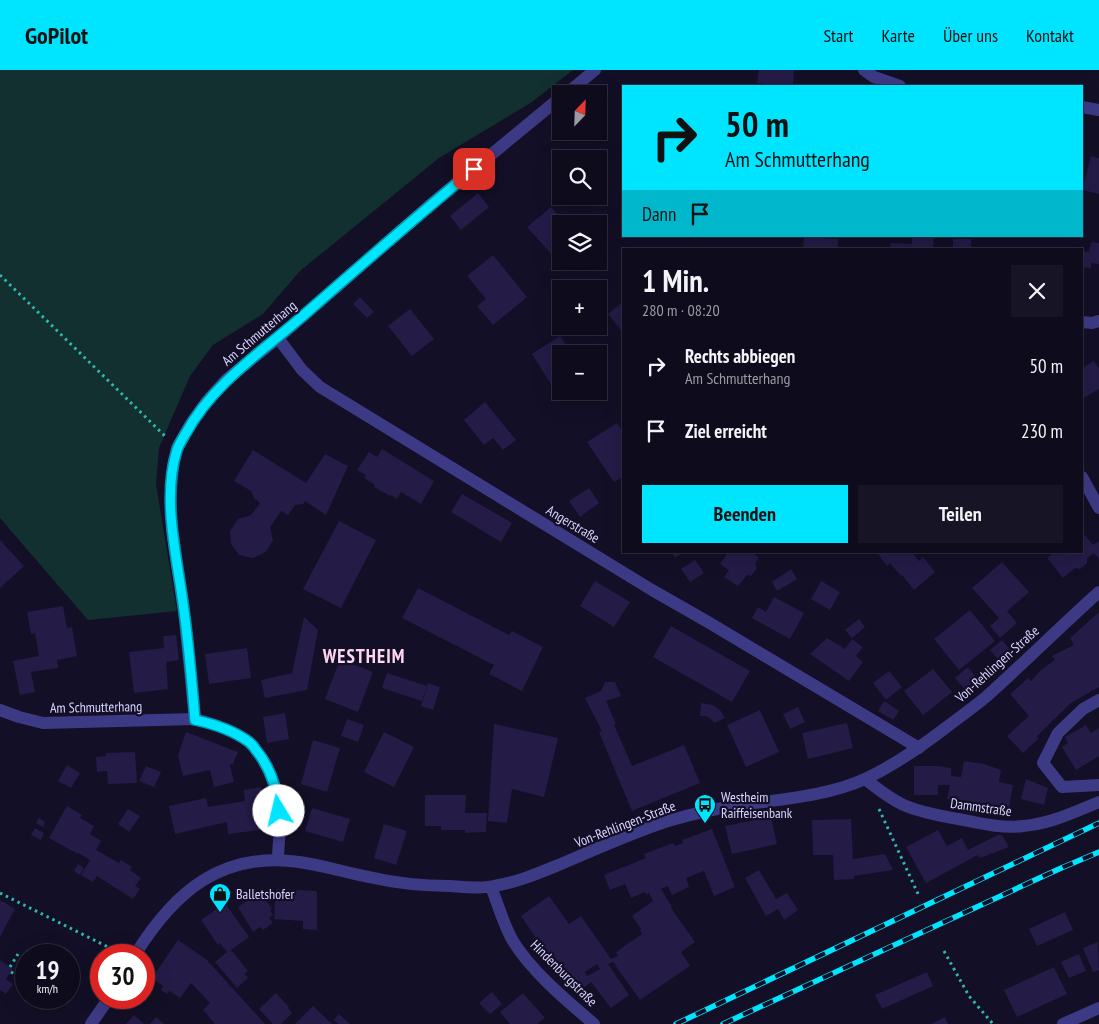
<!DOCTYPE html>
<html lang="de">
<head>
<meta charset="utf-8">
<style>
  body { margin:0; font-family:"PT Sans Narrow",sans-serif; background:#171425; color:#f1f3f6; height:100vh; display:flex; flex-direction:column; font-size:19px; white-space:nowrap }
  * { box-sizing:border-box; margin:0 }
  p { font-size:16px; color:#9b9ba3 }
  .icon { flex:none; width:28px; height:28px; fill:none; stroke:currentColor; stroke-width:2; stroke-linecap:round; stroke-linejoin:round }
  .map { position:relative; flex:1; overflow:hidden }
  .panel { position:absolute; left:622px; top:178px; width:461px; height:305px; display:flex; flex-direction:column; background:#0e0b1c; border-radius:0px; box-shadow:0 5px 20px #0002,0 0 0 1px #2e2b3b }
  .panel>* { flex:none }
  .hud { position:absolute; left:622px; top:15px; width:461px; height:152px; border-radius:0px; box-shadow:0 5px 20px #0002,0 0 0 1px #2e2b3b; background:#00e5ff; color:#111; overflow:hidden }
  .needle { width:32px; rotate:23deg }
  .tools { position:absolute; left:552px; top:15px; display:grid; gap:10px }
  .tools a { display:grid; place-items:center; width:55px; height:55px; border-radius:0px; background:#0e0b1c; box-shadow:0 5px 20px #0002,0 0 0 1px #2e2b3b; font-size:25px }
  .speed { position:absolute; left:15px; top:874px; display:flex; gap:10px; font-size:25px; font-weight:700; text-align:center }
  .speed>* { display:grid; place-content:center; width:65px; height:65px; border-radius:50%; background:#0e0b1c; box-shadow:0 5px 20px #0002,0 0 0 1px #2e2b3b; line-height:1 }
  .speed small { font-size:12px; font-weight:400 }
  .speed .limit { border:8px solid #d22; background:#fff; color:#111 }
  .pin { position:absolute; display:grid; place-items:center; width:42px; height:42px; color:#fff; margin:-21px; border-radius:10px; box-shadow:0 2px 8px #0006 }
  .me { position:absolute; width:55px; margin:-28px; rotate:351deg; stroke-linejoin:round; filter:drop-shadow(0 0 4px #0008) }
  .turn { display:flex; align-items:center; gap:18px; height:105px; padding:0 20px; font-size:22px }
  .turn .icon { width:65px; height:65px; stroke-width:2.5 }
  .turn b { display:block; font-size:35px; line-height:42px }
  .then { display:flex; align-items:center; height:48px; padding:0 20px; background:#0003; gap:10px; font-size:19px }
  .round { display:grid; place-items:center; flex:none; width:52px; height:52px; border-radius:0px; background:#171425 }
  .headline { display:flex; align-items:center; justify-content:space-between; height:85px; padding:0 20px }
  h1 { font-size:30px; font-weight:700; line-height:38px }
  .action { display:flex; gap:10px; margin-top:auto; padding:10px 20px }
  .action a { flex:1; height:58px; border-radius:0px; background:#00e5ff; color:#111; font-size:20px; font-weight:700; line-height:58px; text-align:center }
  .action a+a { background:#171425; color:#f1f3f6 }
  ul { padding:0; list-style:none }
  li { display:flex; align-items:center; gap:15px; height:65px; padding:0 20px }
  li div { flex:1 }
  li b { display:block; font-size:19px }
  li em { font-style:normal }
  header { display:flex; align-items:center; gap:30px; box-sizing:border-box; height:70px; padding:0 25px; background:#00e5ff; color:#111 }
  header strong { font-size:24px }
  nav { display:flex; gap:28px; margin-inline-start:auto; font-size:18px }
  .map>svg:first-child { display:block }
</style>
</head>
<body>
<header>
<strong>GoPilot</strong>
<nav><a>Start</a><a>Karte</a><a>Über uns</a><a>Kontakt</a></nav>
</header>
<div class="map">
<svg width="1099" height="954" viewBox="0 0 1099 954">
  <rect width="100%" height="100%" fill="#130f26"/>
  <!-- green -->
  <path fill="#12302f" d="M0,0H573L532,32L439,88L300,201L263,244L213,275L190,306L159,378L156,414L177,541L88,550L0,448Z"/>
  <!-- building -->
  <g fill="#241b47" fill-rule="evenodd">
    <path d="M759,0H794L793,16H781L757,13Z"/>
    <path d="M1091,86L1099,88V124L1082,120Z"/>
    <path d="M478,123L489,137L461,160L450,146Z"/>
    <path d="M551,137L566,154H561V180L554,187L527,157Z"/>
    <path d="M912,166H934L933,179H890L891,173L912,174Z"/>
    <path d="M804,167L838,169V179H803Z"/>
    <rect x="953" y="169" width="18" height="10"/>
    <path d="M1091,172L1099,173V194L1091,193V198L1082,197V181L1089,182Z"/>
    <path d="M493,185L527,227L493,255L477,236L486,229L467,206Z"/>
    <path d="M360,227L374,242L367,248L353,234Z"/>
    <path d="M624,231V264L608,244Z"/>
    <path d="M410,239L434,269L412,286L388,256Z"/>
    <path d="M560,266L572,284H561V318L556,322L532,284Z"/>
    <path d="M1094,291L1099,298V319L1082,329V298Z"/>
    <path d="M582,321H598L587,329Z"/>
    <path d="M485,332L516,370L503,380L493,368L484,375L464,350Z"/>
    <path d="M617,353L624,364V406L614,412L587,372Z"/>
    <path d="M382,379L434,411L421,434L401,422L397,429L391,425L390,426L374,417L375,415L364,408L366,405L357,400L369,382L377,387Z"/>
    <path d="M253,380L306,413L325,384L348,396L326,445L305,431L303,434L295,435L288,445L281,441L270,457L273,470L266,482L253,488L239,485L231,474L230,461L238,449L251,445L260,433L254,428L251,421L234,411Z"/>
    <path d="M589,418L599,433L580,447L569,431Z"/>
    <path d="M462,424L512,453L501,472L451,442Z"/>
    <path d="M339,451L376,470L341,538L303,519Z"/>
    <path d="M1082,462L1093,475L1099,471V489L1094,483L1087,488V493L1080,499L1075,498L1063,508L1047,488L1055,481H1082Z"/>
    <path d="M0,470L24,496L0,518Z"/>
    <path d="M671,481H685L675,488Z"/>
    <path d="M729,481H750L759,488L755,494L757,498L751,506L747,505L738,516L724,507L729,500L720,494Z"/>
    <path d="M876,481H911L919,491L923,487L935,502L914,520L902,505L901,506L890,493L887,496Z"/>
    <path d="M695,490L704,503L690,512L681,499Z"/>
    <path d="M1002,492L1029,522L1007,541L1017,553L1000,568L990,556L999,548L972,518Z"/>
    <path d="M791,499L797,509L777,521L772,512Z"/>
    <path d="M595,511L630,532L614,557L580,536Z"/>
    <path d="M821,511L840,522L830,540L811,529Z"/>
    <path d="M418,518L509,565L512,561L543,577L522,621L489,604L494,595L402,548Z"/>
    <path d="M774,527L804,543L790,569L752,548L758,537L766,542Z"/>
    <path d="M63,536L67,558L72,557L77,586L57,590L58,598L31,602L35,622L20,625L13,591L39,586L35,563L31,564L27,542Z"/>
    <path d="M970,540L995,571L959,600L934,569Z"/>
    <path d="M1099,542V617L1071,633L1037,666L1038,669L1023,683L1007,666L1029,646L1010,624L1028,608L1031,611L1042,599L1055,590L1052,586L1074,575L1070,568Z"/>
    <path d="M304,547L318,560L307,620L265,628L261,610L292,603Z"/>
    <path d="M859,549L865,557L852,568L845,560Z"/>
    <path d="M671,556L750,601L732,632L653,587Z"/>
    <path d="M176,565L179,590L166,592L168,619L134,623L129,582L164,578L163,566Z"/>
    <path d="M827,568L845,579L852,569L863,577L856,586L863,592L849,611L810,584Z"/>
    <path d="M1002,570L1012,582L1000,592L990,580Z"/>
    <path d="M247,578L251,608L209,614L205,584Z"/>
    <path d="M340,589L373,602L358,642L325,629Z"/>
    <path d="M968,597L978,610L965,620L955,608Z"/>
    <path d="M933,599L952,622L923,645L904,621Z"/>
    <path d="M889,601L902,617L886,630L873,613Z"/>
    <path d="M387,603L427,616L422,631L382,618Z"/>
    <path d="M605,612H615L621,626L606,631L616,654L614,655L632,696L684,675L700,713L632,741L599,662L602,661L585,628L601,621Z"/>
    <path d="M428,613L440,617L433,640L421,636Z"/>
    <path d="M884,631L899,641L893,650L878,641Z"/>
    <path d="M701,633L713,635L720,640L725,648L714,653L711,649L706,646H700Z"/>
    <path d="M798,637L805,652L790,659L783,644Z"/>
    <path d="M760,640L779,682L746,697L727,655Z"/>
    <path d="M285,643L289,669L267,673L263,647Z"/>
    <path d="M347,649L364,655L358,672L341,666Z"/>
    <path d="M847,653L853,678L808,689L802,663Z"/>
    <path d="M494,654L558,668L544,727L512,719L507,753L488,751Z"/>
    <path d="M1086,655L1091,663L1099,658V686L1076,700L1062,677L1068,673L1065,667Z"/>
    <path d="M186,662L238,682L233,694L230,695L234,712L214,717L210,700L183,706L178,685Z"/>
    <path d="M384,662L414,677L394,717L364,702Z"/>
    <path d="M313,670L340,678L327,722L301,714Z"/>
    <path d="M135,682L137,713L108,714L107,701L97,702L96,687L106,686V683Z"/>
    <path d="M964,691L984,694L1001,700L999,712L1013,715L1008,743L978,737L979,734L947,729L950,715H938V725H914V696H938L951,698V706L961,707Z"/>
    <path d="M67,695L80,703L71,718L58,711Z"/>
    <path d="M146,696L161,702L154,717L139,711Z"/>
    <path d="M1026,709L1048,718L1044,735L1021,729Z"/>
    <path d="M261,717L263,729L255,730L259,760L228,764L227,752L175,764L169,736L206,728L208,737L245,731L244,720Z"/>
    <path d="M425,725H466L465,743H487L486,762L465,763V760H441V756H425Z"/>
    <path d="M67,736L82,745L80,748L94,756L90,764L101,771L96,780L119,793L121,790L132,797L130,800L141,808L135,816L140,819L133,829L97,806L93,812L81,805L90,790L79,783L78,784L49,768Z"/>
    <path d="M312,738L350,749L343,772L305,761Z"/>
    <path d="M128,739L140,746L129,762L118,754Z"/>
    <path d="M771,747L777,774L732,784L725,756Z"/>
    <path d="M39,748L45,752L43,757L36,753Z"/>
    <path d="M851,749L853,789L885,784L893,800L854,806V809L834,810L833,785H813L812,750Z"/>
    <path d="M384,754L407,761L396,795L374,788Z"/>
    <path d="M35,758L44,763L41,770L31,765Z"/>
    <path d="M712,759L735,817L714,826L704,801L686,808L689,817L672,825L668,816L661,819L672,837L671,838L695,872L681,882L690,896L640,930L613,892L608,894L629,925L611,938L591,912L579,921L572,911L567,914L521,846L549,826L569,854L581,846L611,889L618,886L616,882L642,864L640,860L641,859L632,846L653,831L649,823L647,825L645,822L631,828L625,814L610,820L604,805L646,788L644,784L673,773L675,776L683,773L682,770ZM597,894L600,899L587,906L585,902Z"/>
    <path d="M938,760L947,776L962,768L968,780L998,765H1002L1009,777L980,788L978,785L926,813L906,777Z"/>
    <path d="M78,794L84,798L80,805L74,801Z"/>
    <path d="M759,800L776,829L787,823L798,840L784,850L778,839L766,846L745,808Z"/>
    <path d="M276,819L317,821V860L303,859V851L274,849Z"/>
    <path d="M260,821L272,839L270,840L273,845L269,848L273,853L263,860L260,857L253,862L238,837Z"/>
    <path d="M0,830L15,839L0,867Z"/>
    <path d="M225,833L249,867L231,880L248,901L244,904L248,908L237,918L215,892L227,882L220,873L218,875L201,850Z"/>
    <path d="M1065,842L1073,860L1037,876L1029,859Z"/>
    <path d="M178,870L206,889L265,954H215L203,940L210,933L191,913L180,928L170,921L167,924L161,920L163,916L152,908Z"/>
    <path d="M1098,872L1099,900L1093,902L1083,878Z"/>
    <path d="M1079,884L1086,901L1069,908L1061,892Z"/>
    <path d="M0,890L13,899L6,909L13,914L6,924L0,920Z"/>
    <path d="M1054,897L1067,924L1017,947L1004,920Z"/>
    <path d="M927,902L933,916L882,939L875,925Z"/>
    <path d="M492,922L502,934L490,944L479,933Z"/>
    <path d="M276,923L289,937L288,938L292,943L281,954H273L259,939Z"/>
    <path d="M523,923L545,948L537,954H510L500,942Z"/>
    <path d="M313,936L332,954H295Z"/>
    <path d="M339,944L350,954H338L334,950Z"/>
    <path d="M134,945L144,954H126Z"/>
    <path d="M156,947L164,954H150Z"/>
    <path d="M945,947L948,954H931Z"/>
  </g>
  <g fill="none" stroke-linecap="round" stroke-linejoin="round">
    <!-- path -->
    <g stroke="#2fb8b0" stroke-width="3" stroke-dasharray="2.5 4" stroke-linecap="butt">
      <path d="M0,205L166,367"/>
      <path d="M879,739L919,826"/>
      <path d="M0,823L106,876L120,885"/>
      <path d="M944,881L969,926L993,954"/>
      <path d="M10,897L18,884"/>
      <path d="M11,902L26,911"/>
    </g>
    <!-- minor -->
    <g stroke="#3d3a85" stroke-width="12">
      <path d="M864,0L874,7L900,16"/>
      <path d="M566,24L595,0"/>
      <path d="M1082,37L1099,40"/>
      <path d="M1082,252L1092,253L1099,251"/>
      <path d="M278,268L302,300L320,317L652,520L708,552L919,678"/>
      <path d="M1082,407L1099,438"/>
      <path d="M1099,630L1083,639L1058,663L1043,693L1062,717L1099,715"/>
      <path d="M0,640L19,647L43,653L195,649C214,654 233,660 248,671C251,674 254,677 256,680C273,701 279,725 280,752C280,764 278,777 278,790"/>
      <path d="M195,649L184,541L172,460L171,439V420L173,396L177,378L190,355L207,331L226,310L278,268L429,136L561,27"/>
      <path d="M865,709C878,719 891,730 906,736C923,743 941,746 958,749C979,753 1002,759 1023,756C1050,754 1074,742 1099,732"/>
      <path d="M491,817C498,834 504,856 513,871C531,901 567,931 594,954"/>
      <path d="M135,885C174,822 221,781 299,792C323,795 346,803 369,807C395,813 423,816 450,816C464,817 480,819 494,816C518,812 539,803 561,794C596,779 631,763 668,751C692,744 717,738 742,735C783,729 827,726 865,709C895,695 922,676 948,656C961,646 974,637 987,626C1025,592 1061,556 1099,522"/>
      <path d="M91,954L109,928"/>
      <path d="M1063,954L1099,938"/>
    </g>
    <!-- rail casing -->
    <g stroke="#00e5ff" stroke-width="5.5">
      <g id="rail">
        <path d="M676,954L1099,753"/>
        <path d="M723,954L1059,799L1099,782"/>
      </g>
    </g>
    <!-- rail -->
    <use href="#rail" stroke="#130f26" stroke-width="4" stroke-dasharray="11" stroke-linecap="butt"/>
  </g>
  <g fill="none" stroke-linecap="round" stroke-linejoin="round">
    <!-- route casing -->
    <g stroke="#0095a6" stroke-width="12">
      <path id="route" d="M279,741C277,718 271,698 256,680C254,677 252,674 249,672C233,660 214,654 195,650C192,613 189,577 184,541C178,490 161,430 177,380C179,374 183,368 186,363C213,313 263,281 305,244C361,195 417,146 474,99"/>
    </g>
    <!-- route -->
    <use href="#route" stroke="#00e5ff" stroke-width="9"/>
  </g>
  <!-- icons -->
  <defs>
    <g id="bus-pin" transform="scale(1.125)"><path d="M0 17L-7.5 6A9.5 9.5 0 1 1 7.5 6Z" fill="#00e5ff" stroke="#130f26"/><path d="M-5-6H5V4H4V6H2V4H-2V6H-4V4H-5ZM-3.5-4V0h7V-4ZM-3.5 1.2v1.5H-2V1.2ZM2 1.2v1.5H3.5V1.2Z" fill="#111"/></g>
    <g id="shop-pin" transform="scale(1.125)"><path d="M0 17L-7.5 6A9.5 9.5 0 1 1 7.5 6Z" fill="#00e5ff" stroke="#130f26"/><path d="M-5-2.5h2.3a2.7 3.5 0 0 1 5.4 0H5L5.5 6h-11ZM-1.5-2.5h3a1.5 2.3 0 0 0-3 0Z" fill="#111"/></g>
  </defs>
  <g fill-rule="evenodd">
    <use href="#bus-pin" x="705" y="735"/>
    <use href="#shop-pin" x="220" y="824"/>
  </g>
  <g text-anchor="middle" stroke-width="4.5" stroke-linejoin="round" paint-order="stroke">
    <!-- street labels -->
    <g font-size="14" fill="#d9d4ff" stroke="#130f26">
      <text transform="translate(259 263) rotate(-40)" y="5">Am Schmutterhang</text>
      <text transform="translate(573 454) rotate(31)" y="5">Angerstraße</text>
      <text transform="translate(997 594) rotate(-42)" y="5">Von-Rehlingen-Straße</text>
      <text transform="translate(96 637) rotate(-1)" y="5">Am Schmutterhang</text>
      <text transform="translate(981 737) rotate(8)" y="5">Dammstraße</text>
      <text transform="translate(625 754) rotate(-21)" y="5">Von-Rehlingen-Straße</text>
      <text transform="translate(564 903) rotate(45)" y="5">Hindenburgstraße</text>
    </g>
    <!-- poi labels -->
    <g font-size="14" fill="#d9d4ff" stroke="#130f26" text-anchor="start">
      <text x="721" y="732">Westheim<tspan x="721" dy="16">Raiffeisenbank</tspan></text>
      <text x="236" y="829">Balletshofer</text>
    </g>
    <!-- district labels -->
    <g font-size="19" font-weight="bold" letter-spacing="1" fill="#ffd6f0" stroke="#130f26">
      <text x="364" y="593">WESTHEIM</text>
    </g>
  </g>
</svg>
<div class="tools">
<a><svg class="needle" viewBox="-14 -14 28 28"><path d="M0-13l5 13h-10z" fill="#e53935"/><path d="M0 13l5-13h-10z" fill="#9b9ba3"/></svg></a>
<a><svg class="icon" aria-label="search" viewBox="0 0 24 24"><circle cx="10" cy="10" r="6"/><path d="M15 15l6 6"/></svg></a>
<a><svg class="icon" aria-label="layers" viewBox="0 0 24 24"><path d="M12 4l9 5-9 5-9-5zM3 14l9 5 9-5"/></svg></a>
<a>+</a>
<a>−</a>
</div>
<div class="speed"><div>19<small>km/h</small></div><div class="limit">30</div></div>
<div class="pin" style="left:474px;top:99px;background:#d93025"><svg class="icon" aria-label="arrive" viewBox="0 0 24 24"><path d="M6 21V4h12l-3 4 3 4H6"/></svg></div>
<svg class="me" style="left:279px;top:741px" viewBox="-20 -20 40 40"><circle r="19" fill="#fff"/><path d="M0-13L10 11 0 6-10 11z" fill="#00e5ff"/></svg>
<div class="hud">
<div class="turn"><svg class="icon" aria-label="right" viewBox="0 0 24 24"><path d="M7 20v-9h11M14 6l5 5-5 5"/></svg><div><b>50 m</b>Am Schmutterhang</div></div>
<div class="then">Dann<svg class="icon" aria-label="arrive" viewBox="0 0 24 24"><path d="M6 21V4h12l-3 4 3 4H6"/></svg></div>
</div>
<section class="panel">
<div class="headline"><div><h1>1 Min.</h1><p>280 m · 08:20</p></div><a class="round"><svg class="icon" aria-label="close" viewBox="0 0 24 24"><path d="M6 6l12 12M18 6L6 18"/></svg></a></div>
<ul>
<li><svg class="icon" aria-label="right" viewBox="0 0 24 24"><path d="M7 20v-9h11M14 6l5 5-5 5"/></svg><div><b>Rechts abbiegen</b><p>Am Schmutterhang</p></div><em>50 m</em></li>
<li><svg class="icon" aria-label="arrive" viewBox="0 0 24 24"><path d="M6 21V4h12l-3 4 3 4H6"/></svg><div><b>Ziel erreicht</b></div><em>230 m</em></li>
</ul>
<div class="action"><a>Beenden</a><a>Teilen</a></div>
</section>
</div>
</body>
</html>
